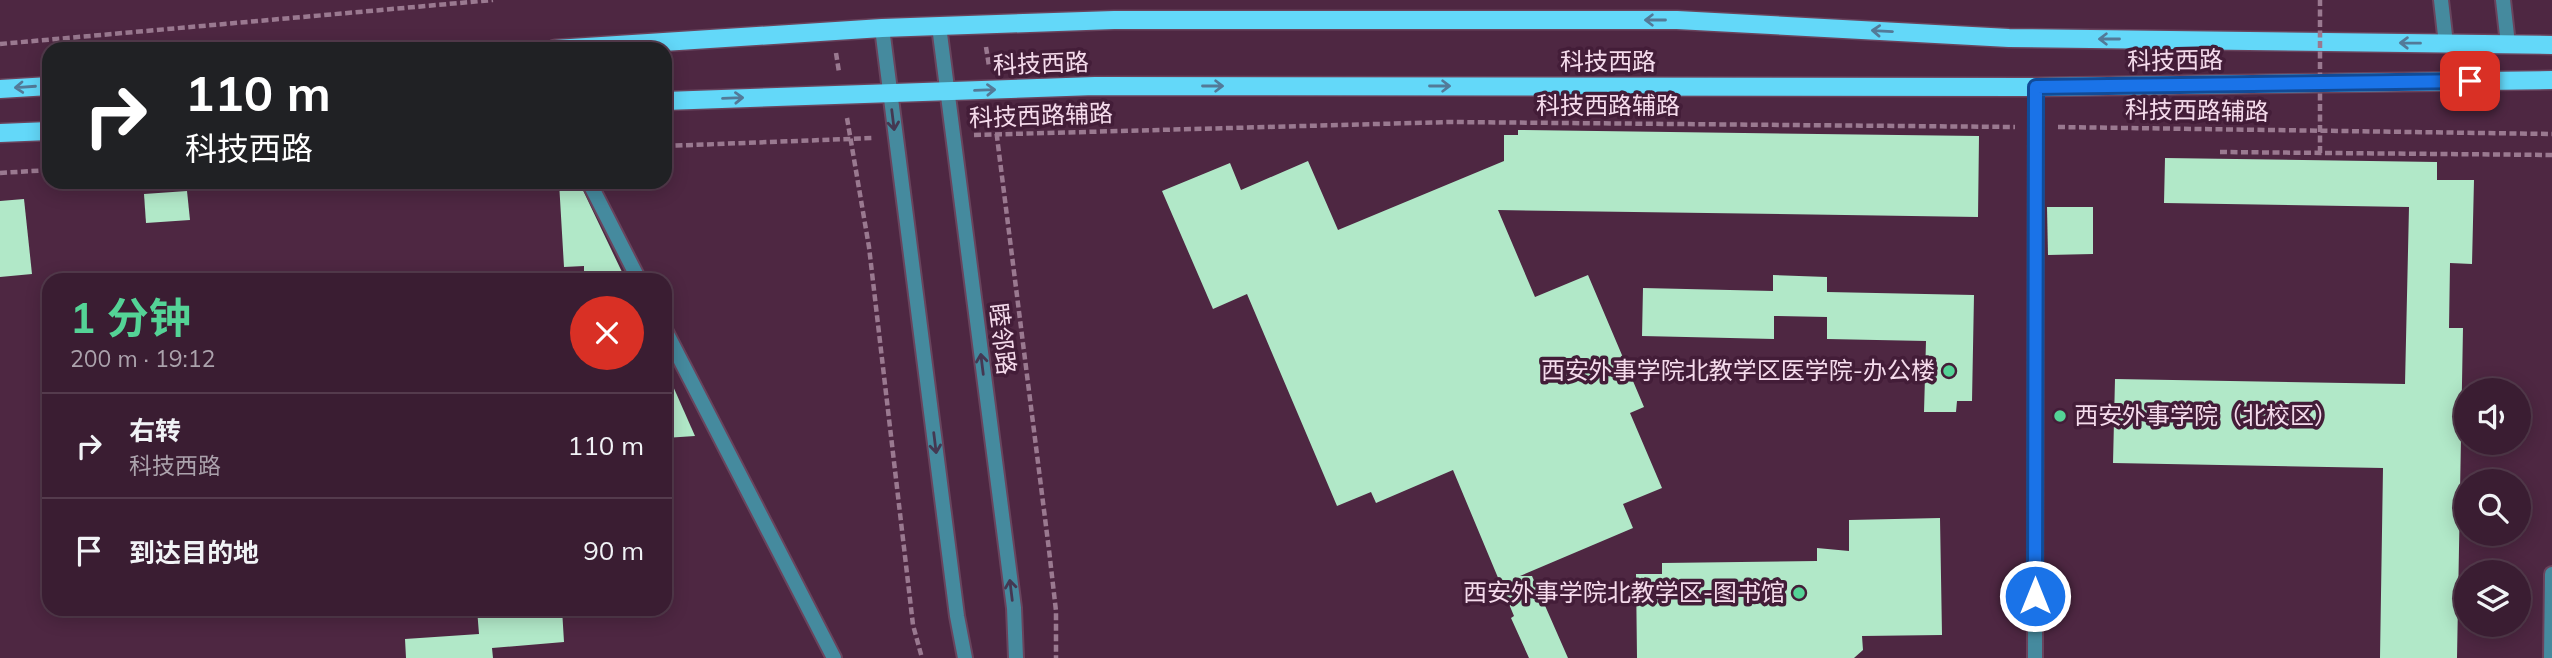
<!DOCTYPE html>
<html lang="zh">
<head>
<meta charset="utf-8">
<style>
  body { margin:0; font-family:Mulish,"Noto Sans SC",sans-serif; background:#452a3e; color:#f1f3f6; height:100vh; display:flex; flex-direction:column; font-size:26px; white-space:nowrap }
  * { box-sizing:border-box; margin:0 }
  p { font-size:23px; color:#aba2ac }
  .icon { flex:none; width:38px; height:38px; fill:none; stroke:currentColor; stroke-width:2; stroke-linecap:round; stroke-linejoin:round }
  .map { position:relative; flex:1; overflow:hidden }
  .drawer { position:absolute; left:42px; top:273px; width:630px; height:343px; display:flex; flex-direction:column; background:#3a1d32; border-radius:21px; box-shadow:0 4px 18px #0003,0 0 0 2px #543b4d }
  .drawer>* { flex:none }
  .top-card { position:absolute; left:42px; top:42px; width:630px; height:147px; border-radius:21px; box-shadow:0 4px 18px #0003,0 0 0 2px #543b4d; background:#202124; color:#fff; overflow:hidden }
  .controls { position:absolute; left:2454px; top:378px; display:grid; gap:14px }
  .controls a { display:grid; place-items:center; width:77px; height:77px; border-radius:50%; background:#3a1d32; box-shadow:0 4px 18px #0003,0 0 0 2px #543b4d; font-size:35px }
  .pin { position:absolute; display:grid; place-items:center; width:60px; height:60px; color:#fff; margin:-30px; border-radius:14px; box-shadow:0 4px 10px #0006 }
  .me { position:absolute; width:77px; margin:-38px; rotate:0deg; stroke-linejoin:round; filter:drop-shadow(0 0 5px #0008) }
  .turn { display:flex; align-items:center; gap:24px; height:147px; padding:0 28px; font-size:32px }
  .turn .icon { width:91px; height:91px; stroke-width:2.5 }
  .turn b { display:block; font-size:49px; line-height:60px }
  .round { display:grid; place-items:center; flex:none; width:74px; height:74px; border-radius:37px; background:#452a3e }
  .overview { display:flex; align-items:center; justify-content:space-between; height:119px; padding:0 28px }
  h1 { font-size:42px; font-weight:700; line-height:52px; color:#54d396 }
  ul { padding:0; list-style:none }
  li { display:flex; align-items:center; gap:21px; height:105px; padding:0 28px; border-top:2px solid #543b4d }
  li div { flex:1 }
  li b { display:block; font-size:26px }
  li em { font-style:normal }
  .map>svg:first-child { display:block }
</style>
</head>
<body>
<div class="map">
<svg width="2552" height="658" viewBox="0 0 2552 658">
  <rect width="100%" height="100%" fill="#4e2742"/>
  <!-- building -->
  <g fill="#b1e8c8">
    <path d="M1518,130L1979,136L1978,217L1498,210L1535,297L1588,275L1644,407L1630,413L1662,488L1623,504L1633,528L1520,576H1532L1568,658H1529L1511,618L1514,616L1453,470L1376,503L1371,492L1337,506L1247,294L1213,309L1162,191L1230,163L1241,190L1308,161L1338,230L1504,161V135H1518Z"/>
    <path d="M2165,158L2437,162V180H2474L2472,264L2450,263L2449,328H2463L2457,658H2380L2383,468L2113,463L2115,379L2405,384L2409,207L2164,203Z"/>
    <path d="M559,182H579L622,272L584,273V266L564,267Z"/>
    <path d="M187,191L190,220L146,223L144,194Z"/>
    <path d="M24,199L32,274L0,277V201Z"/>
    <path d="M2047,207H2093V254L2048,255Z"/>
    <path d="M1773,275L1827,277V292L1974,295L1972,401H1957L1956,412H1924L1926,341L1827,339V317L1774,316V339L1642,336L1643,288L1773,291Z"/>
    <path d="M665,368L695,436L665,438Z"/>
    <path d="M1940,518L1942,635L1862,636L1863,650L1854,658H1637L1636,574H1662V563L1817,561V548L1849,551V520Z"/>
    <path d="M477,609H562L564,642L492,648L493,658H406L405,639L479,634Z"/>
  </g>
  <g fill="none" stroke-linecap="round" stroke-linejoin="round">
    <!-- service casing -->
    <g stroke="#69445d" stroke-width="18">
      <g id="service">
        <path d="M589,182L639,280"/>
        <path d="M665,330L834,658"/>
      </g>
    </g>
    <!-- minor casing -->
    <g stroke="#69445d" stroke-width="18">
      <g id="minor">
        <path d="M2035,658L2036,87"/>
        <path d="M2551,658L2552,574"/>
      </g>
    </g>
    <!-- tertiary casing -->
    <g stroke="#69445d" stroke-width="18">
      <g id="tertiary">
        <path d="M2441,0L2446,44"/>
        <path d="M2503,0L2508,44"/>
        <path d="M939,26L1014,608L1016,658"/>
        <path d="M882,28L957,616L965,658"/>
      </g>
    </g>
    <!-- primary casing -->
    <g stroke="#69445d" stroke-width="21">
      <g id="primary">
        <path d="M555,49L882,28L1114,20H1677L2009,38L2552,45"/>
        <path d="M0,89L49,86"/>
        <path d="M665,101L1095,86L2036,87L2552,80"/>
        <path d="M0,133L49,131"/>
      </g>
    </g>
    <!-- path -->
    <g stroke="#9a7990" stroke-width="4.5" stroke-dasharray="7 3.5" stroke-linecap="butt">
      <path d="M0,44L493,0"/>
      <path d="M986,47L989,66"/>
      <path d="M836,53L839,72"/>
      <path d="M994,113L1049,550L1056,611V658"/>
      <path d="M847,118L869,247L913,625L922,658"/>
      <path d="M2058,127L2552,134"/>
      <path d="M974,135L1450,122L2015,127"/>
      <path d="M665,146L874,138"/>
      <path d="M2220,152L2552,155"/>
      <path d="M0,173L49,170"/>
    </g>
    <!-- service -->
    <use href="#service" stroke="#458a9e" stroke-width="14"/>
    <!-- minor -->
    <use href="#minor" stroke="#458a9e" stroke-width="14"/>
    <!-- tertiary -->
    <use href="#tertiary" stroke="#458a9e" stroke-width="14"/>
    <!-- primary -->
    <use href="#primary" stroke="#63d8f9" stroke-width="18"/>
    <!-- path-bridge -->
    <path stroke="#9a7990" stroke-width="4.5" stroke-dasharray="7 3.5" stroke-linecap="butt" d="M2320,153V0"/>
  </g>
  <!-- one-way arrows -->
  <defs><path id="oneway-shaft" d="M-6 0H5M1.5-3L5.5 0L1.5 3" fill="none" stroke-width="1.6" stroke-linecap="round" stroke-linejoin="round" transform="scale(1.75)"/></defs>
  <g stroke="#537a98">
    <use href="#oneway-shaft" transform="translate(1655 20) rotate(180)"/>
    <use href="#oneway-shaft" transform="translate(1882 31) rotate(-177)"/>
    <use href="#oneway-shaft" transform="translate(2109 39) rotate(-180)"/>
    <use href="#oneway-shaft" transform="translate(2410 43) rotate(-179)"/>
    <use href="#oneway-shaft" transform="translate(1213 86)"/>
    <use href="#oneway-shaft" transform="translate(1440 86)"/>
    <use href="#oneway-shaft" transform="translate(25 87) rotate(176)"/>
    <use href="#oneway-shaft" transform="translate(985 90) rotate(-2)"/>
    <use href="#oneway-shaft" transform="translate(733 98) rotate(-2)"/>
  </g>
  <g stroke="#443852">
    <use href="#oneway-shaft" transform="translate(893 120) rotate(83)"/>
    <use href="#oneway-shaft" transform="translate(982 364) rotate(-97)"/>
    <use href="#oneway-shaft" transform="translate(935 443) rotate(83)"/>
    <use href="#oneway-shaft" transform="translate(1011 590) rotate(-97)"/>
  </g>
  <g fill="none" stroke-linecap="round" stroke-linejoin="round">
    <!-- route casing -->
    <g stroke="#114b97" stroke-width="18">
      <path id="route" d="M2035,596L2036,87L2470,81"/>
    </g>
    <!-- route -->
    <use href="#route" stroke="#1a73e8" stroke-width="12"/>
  </g>
  <!-- markers -->
  <g fill="#54d396" stroke="#431d38" stroke-width="2.5">
    <circle cx="1949" cy="371" r="7"/>
    <circle cx="2060" cy="416" r="7"/>
    <circle cx="1799" cy="593" r="7"/>
  </g>
  <g text-anchor="middle" stroke-width="7" stroke-linejoin="round" paint-order="stroke">
    <!-- street labels -->
    <g font-size="24" fill="#f5dbec" stroke="#431d38">
      <text transform="translate(2175 61) rotate(-1)" y="8">科技西路</text>
      <text x="1608" y="70">科技西路</text>
      <text transform="translate(1041 64) rotate(-2)" y="8">科技西路</text>
      <text x="1608" y="114">科技西路辅路</text>
      <text transform="translate(2197 111) rotate(1)" y="8">科技西路辅路</text>
      <text transform="translate(1041 116) rotate(-2)" y="8">科技西路辅路</text>
      <text transform="translate(1002 339) rotate(83)" y="8">睦邻路</text>
    </g>
    <!-- poi labels -->
    <g font-size="24" fill="#f5dbec" stroke="#431d38" text-anchor="end">
      <text x="1935" y="379">西安外事学院北教学区医学院-办公楼</text>
      <text x="2074" y="424" text-anchor="start">西安外事学院（北校区）</text>
      <text x="1785" y="601">西安外事学院北教学区-图书馆</text>
    </g>
  </g>
</svg>
<div class="controls">
<a><svg class="icon" aria-label="sound" viewBox="0 0 24 24"><path d="M4 9h4l5-4v14l-5-4H4zM17 9q2 3 0 6"/></svg></a>
<a><svg class="icon" aria-label="search" viewBox="0 0 24 24"><circle cx="10" cy="10" r="6"/><path d="M15 15l6 6"/></svg></a>
<a><svg class="icon" aria-label="layers" viewBox="0 0 24 24"><path d="M12 4l9 5-9 5-9-5zM3 14l9 5 9-5"/></svg></a>
</div>
<div class="pin" style="left:2470px;top:81px;background:#d93025"><svg class="icon" aria-label="arrive" viewBox="0 0 24 24"><path d="M6 21V4h12l-3 4 3 4H6"/></svg></div>
<svg class="me" style="left:2035px;top:596px" viewBox="-20 -20 40 40"><circle r="17" fill="#1a73e8" stroke="#fff" stroke-width="3"/><path d="M0-11L8 9 0 5-8 9z" fill="#fff"/></svg>
<div class="top-card">
<div class="turn"><svg class="icon" aria-label="right" viewBox="0 0 24 24"><path d="M7 20v-9h11M14 6l5 5-5 5"/></svg><div><b>110 m</b>科技西路</div></div>
</div>
<section class="drawer">
<div class="overview"><div><h1>1 分钟</h1><p>200 m · 19:12</p></div><a class="round" style="background:#d93025;color:#fff"><svg class="icon" aria-label="close" viewBox="0 0 24 24"><path d="M6 6l12 12M18 6L6 18"/></svg></a></div>
<ul>
<li><svg class="icon" aria-label="right" viewBox="0 0 24 24"><path d="M7 20v-9h11M14 6l5 5-5 5"/></svg><div><b>右转</b><p>科技西路</p></div><em>110 m</em></li>
<li><svg class="icon" aria-label="arrive" viewBox="0 0 24 24"><path d="M6 21V4h12l-3 4 3 4H6"/></svg><div><b>到达目的地</b></div><em>90 m</em></li>
</ul>
</section>
</div>
</body>
</html>
